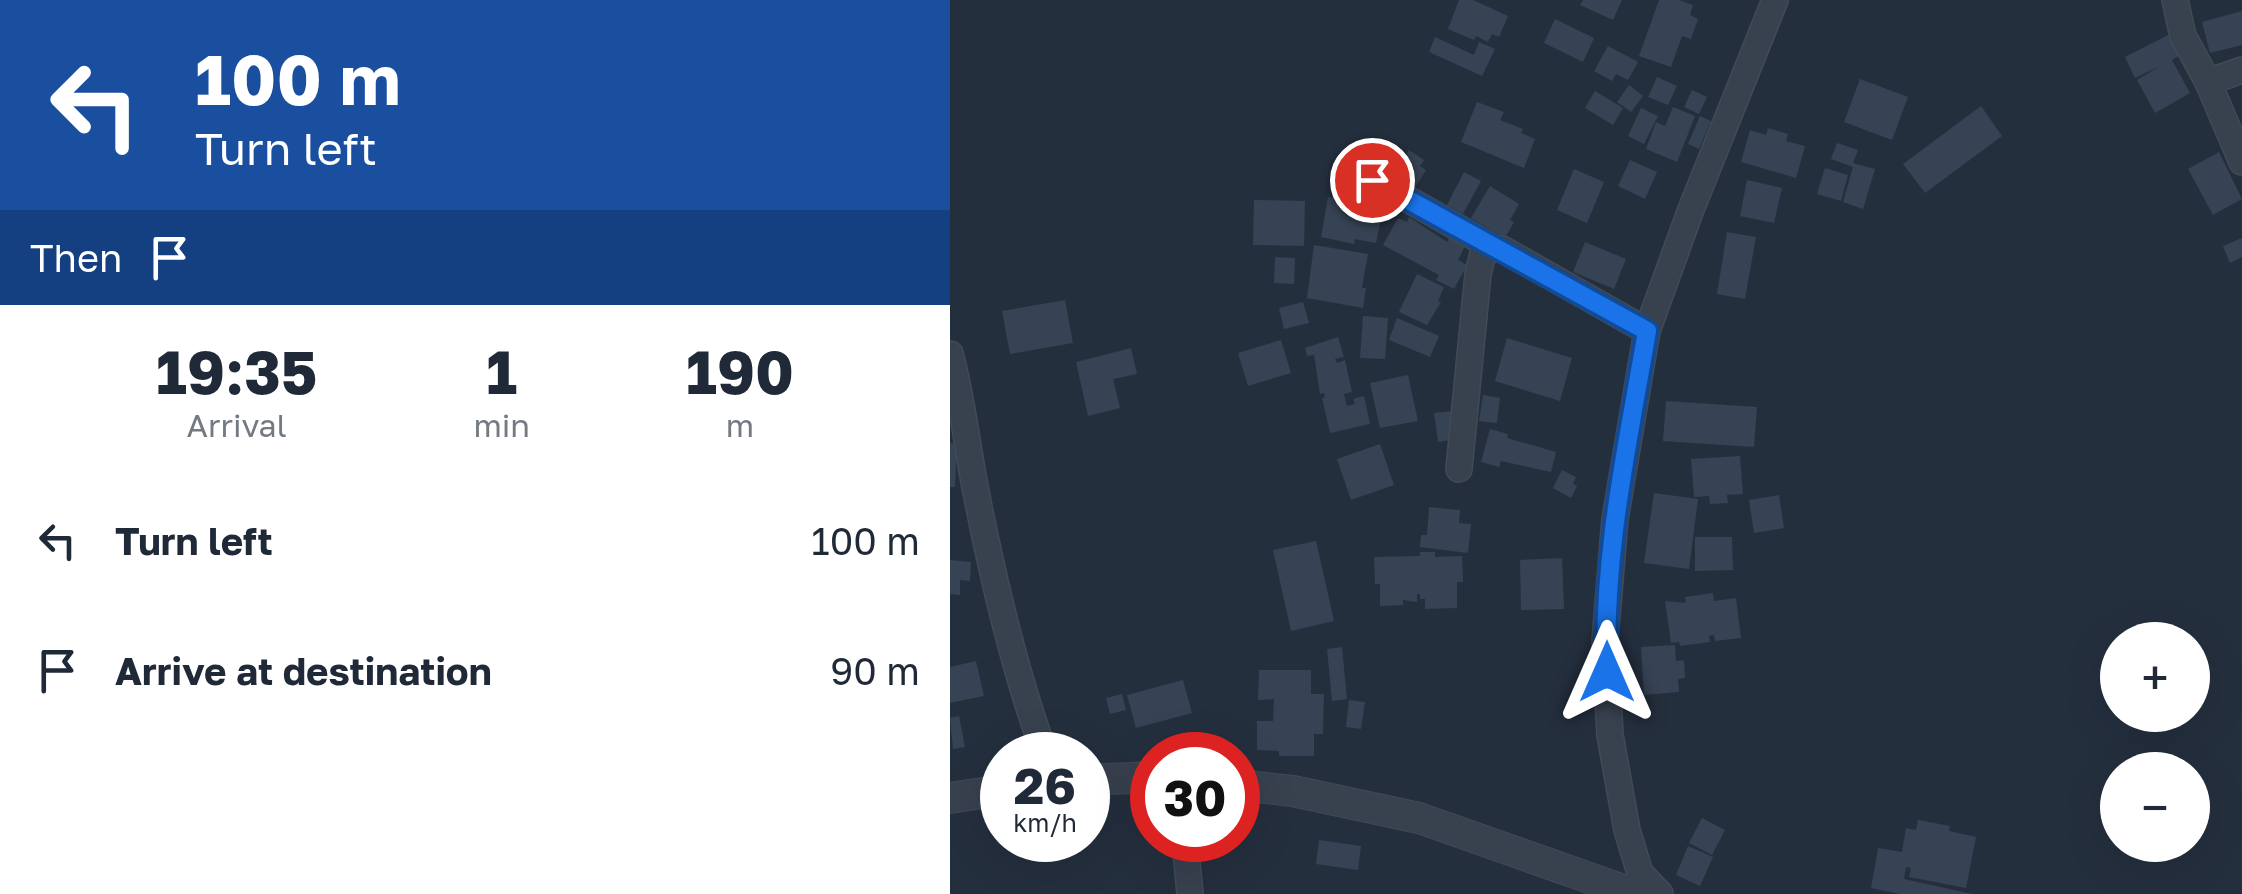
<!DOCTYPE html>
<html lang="en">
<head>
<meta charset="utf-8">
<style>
  body { margin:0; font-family:"Golos Text",sans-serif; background:#f6f6f7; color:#1f2937; height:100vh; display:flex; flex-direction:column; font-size:38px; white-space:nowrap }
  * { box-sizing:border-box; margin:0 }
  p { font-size:32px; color:#747a83 }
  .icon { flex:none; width:55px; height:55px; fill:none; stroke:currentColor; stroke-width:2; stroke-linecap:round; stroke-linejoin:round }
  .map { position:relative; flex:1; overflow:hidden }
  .sheet { display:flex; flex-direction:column; background:#fff; width:950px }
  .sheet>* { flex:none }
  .hud { background:#1a4fa0; color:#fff; overflow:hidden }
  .buttons { position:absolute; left:1150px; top:622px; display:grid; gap:20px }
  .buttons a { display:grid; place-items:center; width:110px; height:110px; border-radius:50%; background:#fff; box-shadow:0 10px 40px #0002; font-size:50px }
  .speed { position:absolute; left:30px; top:732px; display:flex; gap:20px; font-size:50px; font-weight:700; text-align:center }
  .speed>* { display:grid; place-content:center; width:130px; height:130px; border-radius:50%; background:#fff; box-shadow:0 10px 40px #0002; line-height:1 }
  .speed small { font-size:25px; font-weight:400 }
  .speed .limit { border:15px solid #d22; background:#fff; color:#111 }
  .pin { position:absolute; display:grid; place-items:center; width:85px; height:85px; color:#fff; margin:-42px; border:5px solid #fff; border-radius:50%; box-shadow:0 2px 10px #0007 }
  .me { position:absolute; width:110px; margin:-55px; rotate:0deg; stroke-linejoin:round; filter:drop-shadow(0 0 8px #0008) }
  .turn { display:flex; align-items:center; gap:35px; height:210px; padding:0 30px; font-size:45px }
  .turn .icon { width:130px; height:130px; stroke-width:2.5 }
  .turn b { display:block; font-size:70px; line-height:85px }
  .then { display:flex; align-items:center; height:95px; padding:0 30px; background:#0003; gap:20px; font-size:38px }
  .eta { display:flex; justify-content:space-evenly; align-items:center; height:170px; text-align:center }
  .eta b { font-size:60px; font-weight:700; line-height:70px }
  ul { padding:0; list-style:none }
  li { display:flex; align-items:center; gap:30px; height:130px; padding:0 30px }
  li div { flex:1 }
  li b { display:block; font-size:38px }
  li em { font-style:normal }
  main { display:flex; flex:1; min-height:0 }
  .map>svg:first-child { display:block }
</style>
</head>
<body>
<main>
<section class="sheet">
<div class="hud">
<div class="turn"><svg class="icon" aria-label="left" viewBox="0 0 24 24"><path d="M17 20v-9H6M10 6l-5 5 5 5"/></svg><div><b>100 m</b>Turn left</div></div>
<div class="then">Then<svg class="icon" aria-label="arrive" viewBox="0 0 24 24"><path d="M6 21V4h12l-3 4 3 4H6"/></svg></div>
</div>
<div class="eta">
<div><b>19:35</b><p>Arrival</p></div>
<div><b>1</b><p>min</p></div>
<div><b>190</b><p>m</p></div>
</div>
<ul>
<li><svg class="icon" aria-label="left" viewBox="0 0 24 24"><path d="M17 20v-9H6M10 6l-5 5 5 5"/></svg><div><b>Turn left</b></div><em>100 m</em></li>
<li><svg class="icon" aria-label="arrive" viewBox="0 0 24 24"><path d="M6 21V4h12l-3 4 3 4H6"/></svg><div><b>Arrive at destination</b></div><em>90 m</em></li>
</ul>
</section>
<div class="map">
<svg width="1292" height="894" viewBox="0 0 1292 894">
  <rect width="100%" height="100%" fill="#242f3e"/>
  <!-- building -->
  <g fill="#364354">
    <path d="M509,0H523L558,16L549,37L542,34L538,42L526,36L524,40L498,29Z"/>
    <path d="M633,0H672L663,20L630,5Z"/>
    <path d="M709,0H729L743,5L740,15L748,19L741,39L732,36L721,67L689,56Z"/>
    <path d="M1292,11V45L1260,53L1252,22Z"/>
    <path d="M605,19L644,38L633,62L594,43Z"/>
    <path d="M1218,35L1229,56L1222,60L1240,93L1205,113L1187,80L1210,66L1185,78L1175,57Z"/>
    <path d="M485,37L524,55L529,42L545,49L532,76L479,52Z"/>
    <path d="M658,46L688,62L678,80L666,74L662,81L644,71Z"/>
    <path d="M707,77L727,86L718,105L698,97Z"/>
    <path d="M910,79L958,97L942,140L894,122Z"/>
    <path d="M679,85L693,96L681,112L667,102Z"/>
    <path d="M742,90L757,97L749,114L734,107Z"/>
    <path d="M645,91L673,108L663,125L635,108Z"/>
    <path d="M527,102L554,112L550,120L573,129L571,133L585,139L574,168L511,142Z"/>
    <path d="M1031,106L1052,136L975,193L953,164Z"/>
    <path d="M723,107L745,116L727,162L696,149L706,122L715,126Z"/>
    <path d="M691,108L708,116L694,144L678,136Z"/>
    <path d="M750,116L761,121L749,149L738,144Z"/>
    <path d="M818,128L838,134L836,141L855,146L846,178L791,162L800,130L816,135Z"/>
    <path d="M887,143L908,150L903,163L925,169L913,209L893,202L903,167L881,159Z"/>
    <path d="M459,150L474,160L470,166L476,170L461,194L441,182Z"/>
    <path d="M1269,152L1292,199L1263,215L1238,169Z"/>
    <path d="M680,160L707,172L695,199L668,186Z"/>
    <path d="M875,168L898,175L891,201L867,194Z"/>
    <path d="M624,169L654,182L637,223L607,210Z"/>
    <path d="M514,172L531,181L513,214L497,205Z"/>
    <path d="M797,180L832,188L824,223L790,216Z"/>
    <path d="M540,186L569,204L560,220L564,222L555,238L521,218Z"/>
    <path d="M390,196L433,208L426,243L405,239L404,244L371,237L378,197L390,199Z"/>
    <path d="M304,200L355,201L354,246L303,245Z"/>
    <path d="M459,217L497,242L500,236L516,244L508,260L517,265L504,289L486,280L489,275L433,245L448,218L457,222Z"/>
    <path d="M777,232L806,237L795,299L767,294Z"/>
    <path d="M1292,238V257L1280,263L1273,246Z"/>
    <path d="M635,242L676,259L664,289L623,272Z"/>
    <path d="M364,245L418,254L412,288H416L413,308L357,298Z"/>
    <path d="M325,257L345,258L344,284L324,283Z"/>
    <path d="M467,274L494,287L488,301L491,302L477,325L449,312Z"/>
    <path d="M115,300L123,343L60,354L52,311Z"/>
    <path d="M353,302L359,323L334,329L329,308Z"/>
    <path d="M413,316L438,318L435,359L410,358Z"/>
    <path d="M447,318L489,336L480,357L439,340Z"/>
    <path d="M388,337L394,357L385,359L387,363L395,360L402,392L394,394L397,406L405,404L403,399L414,396L420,424L380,433L372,398H375L374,393L370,394L364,355L357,356L355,348Z"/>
    <path d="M557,338L622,358L610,401L545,381Z"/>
    <path d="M331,340L341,373L298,386L288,353Z"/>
    <path d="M181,348L187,374L163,379L170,408L138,416L126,362Z"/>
    <path d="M458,375L468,421L430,428L420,383Z"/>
    <path d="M533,395L550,398L547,423L529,421Z"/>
    <path d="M716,401L807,407L804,447L713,441Z"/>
    <path d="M502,411L506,439L488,442L484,413Z"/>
    <path d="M540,429L558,434L557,438L606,452L601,472L551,461L549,467L531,462Z"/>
    <path d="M0,443L7,444L5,487H0Z"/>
    <path d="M430,444L444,485L401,500L387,459Z"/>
    <path d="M790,456L793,494L777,495L778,503L760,504L759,496L744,497L741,459Z"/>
    <path d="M612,470L626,477L623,484L627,486L621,498L603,488Z"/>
    <path d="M704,493L748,499L739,569L694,563Z"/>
    <path d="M829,495L834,528L804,533L799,500Z"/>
    <path d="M479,507L510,510L509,523L521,524L518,553L470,547L471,535H477Z"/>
    <path d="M745,537H782L783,570L745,571Z"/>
    <path d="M366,541L384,621L341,631L323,550Z"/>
    <path d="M470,552H485V557L512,556L513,582H507V608L475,609V599H470V594H467V602L453,600V605L430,606V584H425L424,557L470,556Z"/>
    <path d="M612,558L614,609L571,610L570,560Z"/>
    <path d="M0,560L21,562L20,581L10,580V595L0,594Z"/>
    <path d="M763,593L764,601L786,598L791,638L765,641L764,635L759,636L760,642L730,646L729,642L721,643L715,601L736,603L735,597Z"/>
    <path d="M725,645L726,661L734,660L735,678L728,679L729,692L694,695L691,647Z"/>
    <path d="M392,647L397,699L382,701L377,649Z"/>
    <path d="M26,661L34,696L0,703V667Z"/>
    <path d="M309,670H361V694H374L373,734H364V756H329V751L307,750V721H323L324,699L308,700Z"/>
    <path d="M233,680L242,713L186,728L177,695Z"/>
    <path d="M172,694L176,710L160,714L156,698Z"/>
    <path d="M399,700L415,702L411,729L396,727Z"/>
    <path d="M9,716L15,747L3,749L0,718Z"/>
    <path d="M752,818L775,830L762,855L739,843Z"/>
    <path d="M968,820L1000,826L999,831L1026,837L1016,888L959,877L961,868L956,867L954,879L1022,894H950L921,888L928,848L952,852L956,828L966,830Z"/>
    <path d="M369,840L411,846L408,870L366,864Z"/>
    <path d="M738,846L763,857L750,886L726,875Z"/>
  </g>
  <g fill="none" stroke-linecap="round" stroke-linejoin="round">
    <!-- minor casing -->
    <g stroke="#414a57" stroke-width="28">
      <g id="minor">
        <path d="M1225,0L1233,36L1258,82L1292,162"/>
        <path d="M1258,82L1292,70"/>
        <path d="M422,179L544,248"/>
        <path d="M0,354C13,401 17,449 27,497C44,584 65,672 95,755"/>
        <path d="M509,469L528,274L533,253L539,249H552L697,331"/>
        <path d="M235,840L240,894"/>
        <path d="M710,894L690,873L677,830L660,735L655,640L665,519L697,331L740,212L825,0"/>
      </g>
    </g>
    <!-- tertiary casing -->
    <g stroke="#414a57" stroke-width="32">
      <g id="tertiary">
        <path d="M138,780L202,777"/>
        <path d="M288,785L343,791L469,818L685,894"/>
        <path d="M0,798L52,790"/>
      </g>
    </g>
    <!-- minor -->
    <use href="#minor" stroke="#38414e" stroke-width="25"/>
    <!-- tertiary -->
    <use href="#tertiary" stroke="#38414e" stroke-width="30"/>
  </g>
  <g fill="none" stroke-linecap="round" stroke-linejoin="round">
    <!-- route casing -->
    <g stroke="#114b97" stroke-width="25">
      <path id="route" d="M422,180L697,331C678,443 652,557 657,672"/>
    </g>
    <!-- route -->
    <use href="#route" stroke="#1a73e8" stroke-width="18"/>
  </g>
</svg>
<div class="buttons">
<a>+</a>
<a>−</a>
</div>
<div class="speed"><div>26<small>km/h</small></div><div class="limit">30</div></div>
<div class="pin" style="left:422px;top:180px;background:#d93025"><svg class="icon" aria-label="arrive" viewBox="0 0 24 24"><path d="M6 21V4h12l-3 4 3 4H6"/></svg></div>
<svg class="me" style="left:657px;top:672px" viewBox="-20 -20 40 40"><path d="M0-17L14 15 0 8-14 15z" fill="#1a73e8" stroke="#fff" stroke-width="4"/></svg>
</div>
</main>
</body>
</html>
